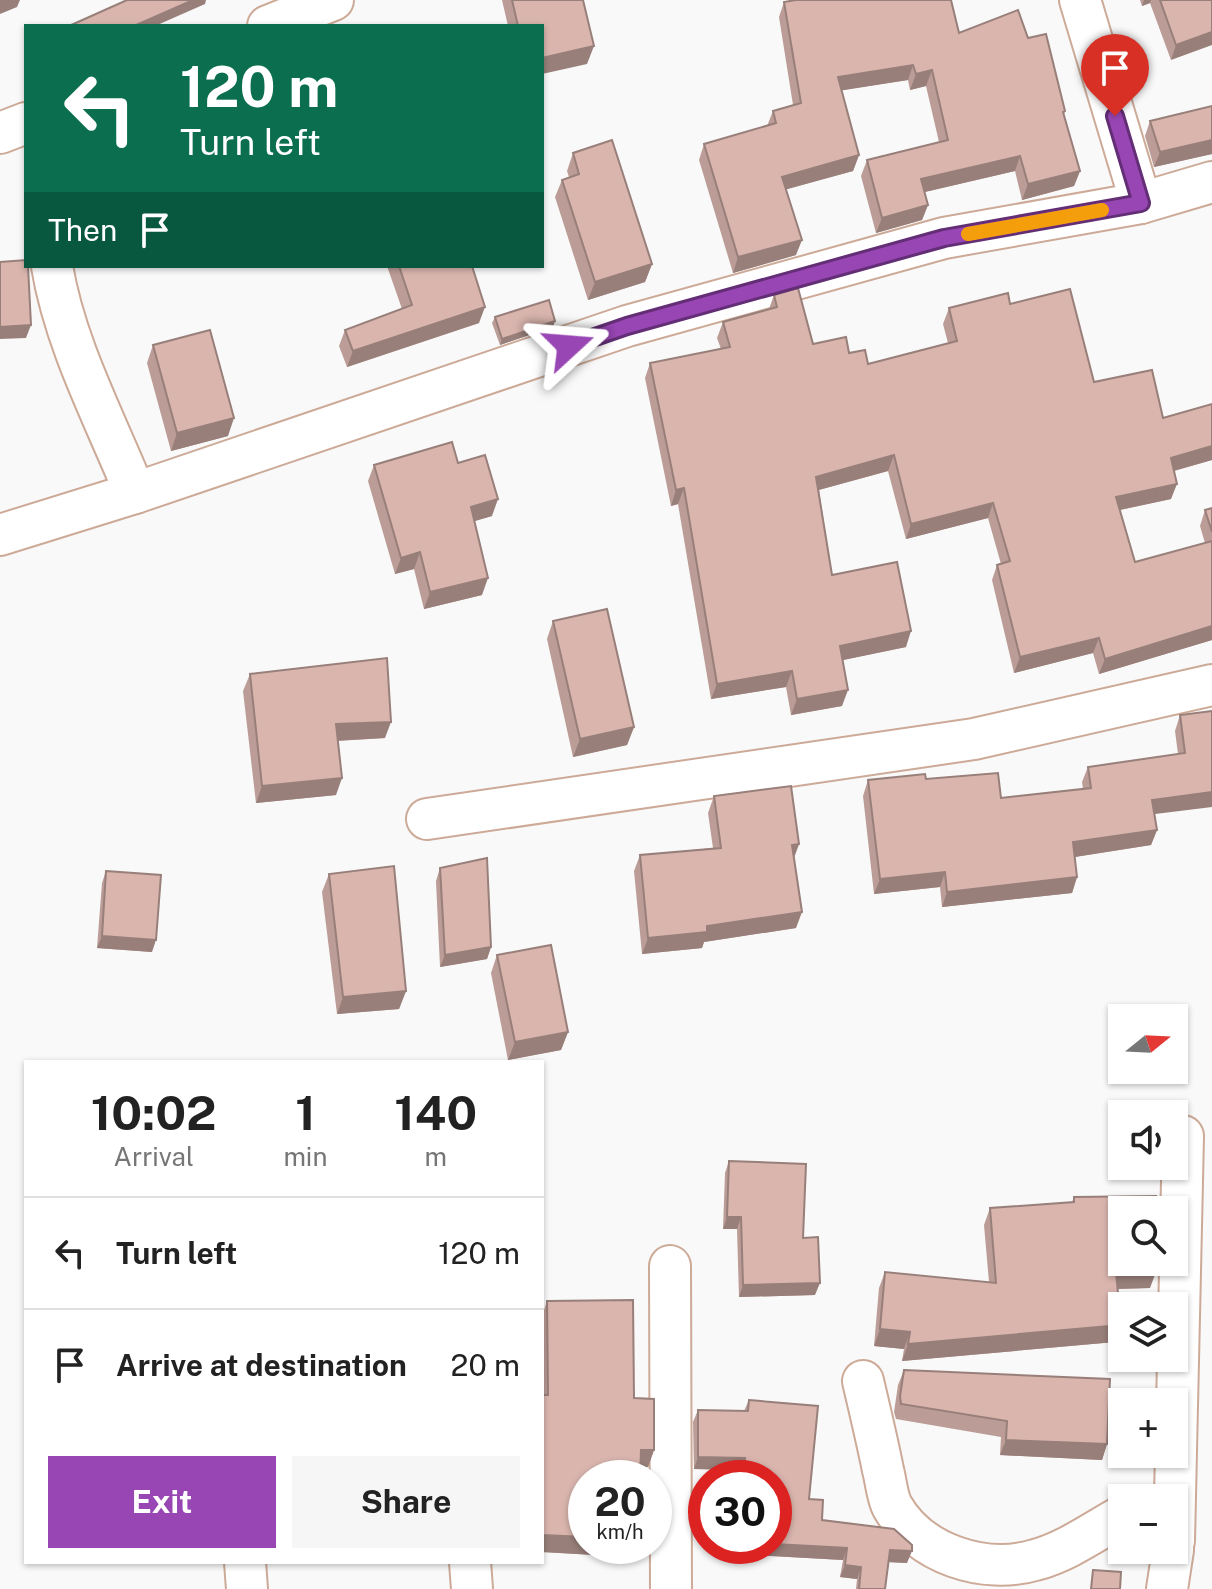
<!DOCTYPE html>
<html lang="en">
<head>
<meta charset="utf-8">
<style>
  body { margin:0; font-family:"Public Sans",sans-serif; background:#f6f6f6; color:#222; height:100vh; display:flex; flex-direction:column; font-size:30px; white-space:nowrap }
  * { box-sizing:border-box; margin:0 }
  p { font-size:26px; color:#767676 }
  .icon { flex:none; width:44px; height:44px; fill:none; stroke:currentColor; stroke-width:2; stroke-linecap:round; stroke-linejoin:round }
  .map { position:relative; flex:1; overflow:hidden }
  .sheet { position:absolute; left:24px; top:1060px; width:520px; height:504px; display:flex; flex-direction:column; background:#fff; border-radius:0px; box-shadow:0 2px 6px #0004 }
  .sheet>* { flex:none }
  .banner { position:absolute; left:24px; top:24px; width:520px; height:244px; border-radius:0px; box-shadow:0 2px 6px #0004; background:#0b6e4f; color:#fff; overflow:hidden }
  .needle { width:52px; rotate:72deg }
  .tools { position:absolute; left:1108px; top:1004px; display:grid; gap:16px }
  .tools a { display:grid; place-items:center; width:80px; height:80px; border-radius:0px; background:#fff; box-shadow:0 2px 6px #0004; font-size:40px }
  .speed { position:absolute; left:568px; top:1460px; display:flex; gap:16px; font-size:40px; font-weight:700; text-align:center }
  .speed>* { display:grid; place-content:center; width:104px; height:104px; border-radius:50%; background:#fff; box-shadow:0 2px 6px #0004; line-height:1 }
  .speed small { font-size:20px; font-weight:400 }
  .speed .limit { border:12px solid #d22; background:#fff; color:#111 }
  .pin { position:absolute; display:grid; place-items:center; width:68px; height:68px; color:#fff; margin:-82px -34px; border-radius:50% 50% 50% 0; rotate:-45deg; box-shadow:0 0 8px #0007 }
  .pin .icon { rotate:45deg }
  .me { position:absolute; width:88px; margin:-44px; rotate:71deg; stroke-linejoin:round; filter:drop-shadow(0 0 6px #0008) }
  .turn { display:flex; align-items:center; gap:28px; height:168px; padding:0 24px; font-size:36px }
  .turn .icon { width:104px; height:104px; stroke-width:2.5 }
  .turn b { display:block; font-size:56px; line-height:68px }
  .then { display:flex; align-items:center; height:76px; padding:0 24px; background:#0003; gap:16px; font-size:30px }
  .eta { display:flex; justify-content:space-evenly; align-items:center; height:136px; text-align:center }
  .eta b { font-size:48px; font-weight:700; line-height:56px }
  .primary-button { display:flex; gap:16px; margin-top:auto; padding:16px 24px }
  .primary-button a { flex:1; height:92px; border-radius:0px; background:#9846b4; color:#fff; font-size:32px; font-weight:700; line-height:92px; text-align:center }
  .primary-button a+a { background:#f6f6f6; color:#222 }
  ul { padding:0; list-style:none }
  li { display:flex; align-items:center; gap:24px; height:112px; padding:0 24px; border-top:2px solid #e0e0e0 }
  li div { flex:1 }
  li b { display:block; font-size:30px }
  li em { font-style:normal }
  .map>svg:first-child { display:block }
</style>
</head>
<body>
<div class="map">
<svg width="1212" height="1589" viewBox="0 0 1212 1589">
  <rect width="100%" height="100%" fill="#f9f9f9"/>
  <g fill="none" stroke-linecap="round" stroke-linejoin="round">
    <!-- minor casing -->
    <g stroke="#cdaa97" stroke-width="44">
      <g id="minor">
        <path d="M1080,0L1141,203"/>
        <path d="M268,26L333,0"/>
        <path d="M0,133L26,123"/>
        <path d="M52,266C65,345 105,419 135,493"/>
        <path d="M0,535L135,493L627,326L944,238L1141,203L1212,182"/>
        <path d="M427,819L974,739L1212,685"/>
        <path d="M670,1266L671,1589"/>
        <path d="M863,1381C870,1411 877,1440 883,1470C886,1481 887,1496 892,1506C919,1554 984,1575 1035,1560C1066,1552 1095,1531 1122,1516"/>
        <path d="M1174,1541L1183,1136"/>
        <path d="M245,1562L247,1589"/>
        <path d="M470,1562L472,1589"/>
        <path d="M1167,1589L1173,1550"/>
      </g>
    </g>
    <!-- minor -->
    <use href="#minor" stroke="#fff" stroke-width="40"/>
  </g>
  <!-- wall -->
  <g fill="#bb9c96">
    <path d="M502,0H583L587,64L542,26H508Z"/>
    <path d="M789,0H951L959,33L1028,38L1065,111L1064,115L1080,171L1074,186L1022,200L1015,171L925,192L928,205L922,220L876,233L861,176L867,160L939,142L926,86L910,90L908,80L841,90L859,155L853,171L786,189L796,255L733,273L699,160L704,144L767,126L773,111L793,105L779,17L784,2L789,1Z"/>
    <path d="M1140,0H1212L1171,60L1150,3L1142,6Z"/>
    <path d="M1212,106V154L1154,167L1145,136L1150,121Z"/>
    <path d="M573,153L652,264L645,282L588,300L555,197L562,180L569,177L567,171Z"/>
    <path d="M387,266H472L479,323L347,367L339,346L345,330L402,309Z"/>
    <path d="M774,295L813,344L849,353L868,364L948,343L943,324L949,308L1010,304L1094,382L1163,418L1212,404V460L1174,471L1171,499L1120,510L1135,562L1205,543L1200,526L1205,510L1212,508V640L1099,674L1093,653L1014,673L992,580L997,565L1001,564L988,518L906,539L888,471L819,490L832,575L906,647L842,660V706L791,715L786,687L711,699L678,504L671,506L645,378L650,363L721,349L717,338L723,322L769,309Z"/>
    <path d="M495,317L553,327L500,345L492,323Z"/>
    <path d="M153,345L228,436L171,451L147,363Z"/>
    <path d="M458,463L492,516L474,521L482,595L424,609L414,569L395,574L368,481L374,465Z"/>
    <path d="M553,621L634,727L627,745L573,757L547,639Z"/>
    <path d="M250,674L385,738L338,741L336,795L256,803L243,691Z"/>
    <path d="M1212,711L1154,814L1157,830L1151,845L1075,857L1077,877L1072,893L942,907L940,887L874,894L863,796L868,780L926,779L1001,798L1083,789L1082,782L1088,767L1178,754L1175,731L1180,715Z"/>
    <path d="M714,796L799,844L794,858L796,928L704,942L702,948L642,954L634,871L640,855L713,848L708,813Z"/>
    <path d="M440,868L491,947L487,959L440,967L436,881Z"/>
    <path d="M106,871L152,952L97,948L102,883Z"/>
    <path d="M329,874L406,991L399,1009L337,1014L322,892Z"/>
    <path d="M497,955L568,1032L561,1050L508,1060L491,973Z"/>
    <path d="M729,1161L803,1238L815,1295L739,1297L737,1229H723L725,1173Z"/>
    <path d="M1074,1197L1150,1288L1118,1289L1121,1325L1115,1342L902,1361L904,1349L874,1346L879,1288L885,1272L989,1282L984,1225L990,1208L1072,1202Z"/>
    <path d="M547,1301L634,1398L654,1450L648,1467H640L586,1546H634L630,1557L542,1552V1316Z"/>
    <path d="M904,1370L1107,1444L1102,1460L1000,1455L1001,1437L896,1419L894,1412L898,1385Z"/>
    <path d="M749,1400L822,1520L907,1563L889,1562L885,1589H856L857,1579L840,1577L843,1560L734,1554L735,1546H774V1478H740L741,1470L694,1469L693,1422L698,1410L744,1411Z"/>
  </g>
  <!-- shaded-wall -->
  <g fill="#987f7a">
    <path d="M0,0H20L17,7L0,14Z"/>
    <path d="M193,0H206L205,4L155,26H134Z"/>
    <path d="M1144,0H1151L1150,3L1142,6Z"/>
    <path d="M1212,32V45L1171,60L1176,45Z"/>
    <path d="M594,46L587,64L542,74V58Z"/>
    <path d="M913,65L908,80L832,92L838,77Z"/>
    <path d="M932,70L926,86L910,90L916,74Z"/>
    <path d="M1212,140V154L1154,167L1160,152Z"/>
    <path d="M859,155L853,171L777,192L782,177Z"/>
    <path d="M1020,156L1015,171L916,194L921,179Z"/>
    <path d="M1080,171L1074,186L1022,200L1028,184Z"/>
    <path d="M928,205L922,220L876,233L882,218Z"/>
    <path d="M802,240L796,255L733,273L738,257Z"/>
    <path d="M652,264L645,282L588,300L595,282Z"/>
    <path d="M485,307L479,323L347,367L353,351Z"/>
    <path d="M555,321L553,327L500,345L502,339Z"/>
    <path d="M31,325L26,338L0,339V327Z"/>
    <path d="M234,418L228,436L171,451L177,433Z"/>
    <path d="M1212,446V460L1166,473L1171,458Z"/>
    <path d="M894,455L888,471L811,492L816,477Z"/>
    <path d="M1177,484L1171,499L1110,512L1116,497Z"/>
    <path d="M684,488L678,504L671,506L676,490Z"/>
    <path d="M498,499L492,516L465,524L471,507Z"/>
    <path d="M993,503L988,518L906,539L911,524Z"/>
    <path d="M420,552L414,569L395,574L401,558Z"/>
    <path d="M488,578L482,595L424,609L430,592Z"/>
    <path d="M1212,626V640L1099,674L1105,659Z"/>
    <path d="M911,631L906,647L834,662L840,646Z"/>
    <path d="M1099,638L1093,653L1014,673L1020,657Z"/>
    <path d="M792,671L786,687L711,699L717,684Z"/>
    <path d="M848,690L842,706L791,715L797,699Z"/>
    <path d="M391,722L385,738L330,741L336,724Z"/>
    <path d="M634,727L627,745L573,757L580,739Z"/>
    <path d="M342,778L336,795L256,803L262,786Z"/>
    <path d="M1212,792V807L1147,815L1152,800Z"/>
    <path d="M1157,830L1151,845L1068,858L1073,842Z"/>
    <path d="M799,844L793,860L792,845Z"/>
    <path d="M945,872L940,887L874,894L880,879Z"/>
    <path d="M1077,877L1072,893L942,907L947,892Z"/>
    <path d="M802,912L796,928L704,942L702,948L642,954L648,938L707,926Z"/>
    <path d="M102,936L156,940L152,952L97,948Z"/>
    <path d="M491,947L487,959L440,967L445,955Z"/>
    <path d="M406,991L399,1009L337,1014L343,997Z"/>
    <path d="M568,1032L561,1050L508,1060L515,1042Z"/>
    <path d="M727,1217H741L737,1229H723Z"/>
    <path d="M1116,1272H1156L1150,1288L1110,1289Z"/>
    <path d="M820,1283L815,1295L739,1297L743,1285Z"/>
    <path d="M1121,1325L1115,1342L902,1361L908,1344Z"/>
    <path d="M880,1329L910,1332L904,1349L874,1346Z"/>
    <path d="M1006,1440L1107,1444L1102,1460L1000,1455Z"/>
    <path d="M641,1450H654L648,1467H635Z"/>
    <path d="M698,1457L745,1458L741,1470L694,1469Z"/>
    <path d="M542,1535L586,1537V1546H634L630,1557L542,1552Z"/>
    <path d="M774,1544L847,1548L843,1560L734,1554L737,1546H774Z"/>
    <path d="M890,1550L912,1551L907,1563L886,1562Z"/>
    <path d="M339,1562H369L339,1564Z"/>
    <path d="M845,1565L861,1567L857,1579L840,1577Z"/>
  </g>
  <!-- building -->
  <g fill="#d9b5ae" stroke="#987f7a" stroke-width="2">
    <path d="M127,0H193L134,26H69Z"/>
    <path d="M512,0H583L594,46L542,58V26H518Z"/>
    <path d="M796,0H951L959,33L1018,10L1028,38L1046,34L1065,111L1063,112L1080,171L1028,184L1020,156L921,179L928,205L882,218L867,160L948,140L932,70L916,74L913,65L838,77L859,155L782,177L802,240L738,257L704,144L776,123L773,111L801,103L784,2Z"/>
    <path d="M1160,0H1212V32L1176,45Z"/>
    <path d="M1212,106V140L1160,152L1150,121Z"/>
    <path d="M612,140L652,264L595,282L562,180L579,174L573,153Z"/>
    <path d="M26,260V266H28L31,325L0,327V262Z"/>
    <path d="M399,266H472L485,307L353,351L345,330L412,305Z"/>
    <path d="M798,288L813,344L846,337L849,353L865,350L868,364L957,341L949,308L1008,293L1010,304L1070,289L1094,382L1152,370L1163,418L1212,404V446L1171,458L1177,484L1116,497L1135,562L1212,541V626L1105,659L1099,638L1020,657L997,565L1010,561L993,503L911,524L894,455L816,477L832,575L897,562L911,631L840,646L848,690L797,699L792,671L717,684L684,488L676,490L650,363L730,347L723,322L777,307L774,295Z"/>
    <path d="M549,300L555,321L502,339L495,317Z"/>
    <path d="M210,330L234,418L177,433L153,345Z"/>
    <path d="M452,442L458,463L485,455L498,499L471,507L488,578L430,592L420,552L401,558L374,465Z"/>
    <path d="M1212,508V532L1205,510Z"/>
    <path d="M607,609L634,727L580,739L553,621Z"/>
    <path d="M387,658L391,722L336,724L342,778L262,786L250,674Z"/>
    <path d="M1212,711V792L1152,800L1157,830L1073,842L1077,877L947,892L945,872L880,879L868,780L925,774L926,779L998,773L1001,798L1091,788L1088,767L1185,753L1180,715Z"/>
    <path d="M791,786L799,844L792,845L802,912L707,926V932L648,938L640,855L721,848L714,796Z"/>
    <path d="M487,858L491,947L445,955L440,868Z"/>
    <path d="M394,866L406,991L343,997L329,874Z"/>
    <path d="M106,871L161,875L156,940L102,936Z"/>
    <path d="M551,945L568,1032L515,1042L497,955Z"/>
    <path d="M729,1161L806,1164L803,1238L818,1237L820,1283L743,1285L741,1217H727Z"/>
    <path d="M1156,1196V1210H1122V1262H1156V1272H1116L1121,1325L908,1344L910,1332L880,1329L885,1272L996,1283L990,1208L1074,1202V1197Z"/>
    <path d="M633,1300L634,1398L654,1399V1450H641L640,1478H586V1537L542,1535V1395H548L547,1301Z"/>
    <path d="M904,1370L1110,1379L1107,1444L1006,1440L1007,1421L901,1404L900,1396Z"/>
    <path d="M749,1400L818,1406L809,1499L823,1500L822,1520L894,1529L912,1545V1551L890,1550L885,1589H859L861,1567L845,1565L847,1548L774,1544V1478H744L745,1458L698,1457V1410L748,1411Z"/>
    <path d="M1093,1570L1121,1572L1120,1589H1091Z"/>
  </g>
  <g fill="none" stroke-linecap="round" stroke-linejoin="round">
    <!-- route casing -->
    <g stroke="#632e75" stroke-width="20">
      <path id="route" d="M569,346L627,326L944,238L1141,203L1115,116"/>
    </g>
    <!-- route -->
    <use href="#route" stroke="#9846b4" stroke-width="14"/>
    <!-- slow -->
    <path stroke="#f59e0b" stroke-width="14" d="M968,234L1102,210"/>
  </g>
</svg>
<div class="tools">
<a><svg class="needle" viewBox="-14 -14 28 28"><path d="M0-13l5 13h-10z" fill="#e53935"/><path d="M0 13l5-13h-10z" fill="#767676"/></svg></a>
<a><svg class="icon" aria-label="sound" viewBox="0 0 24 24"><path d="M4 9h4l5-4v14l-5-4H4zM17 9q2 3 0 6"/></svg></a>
<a><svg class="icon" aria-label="search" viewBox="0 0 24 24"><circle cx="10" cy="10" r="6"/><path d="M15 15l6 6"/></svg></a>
<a><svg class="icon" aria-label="layers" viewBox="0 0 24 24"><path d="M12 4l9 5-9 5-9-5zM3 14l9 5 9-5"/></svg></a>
<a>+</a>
<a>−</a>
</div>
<div class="speed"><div>20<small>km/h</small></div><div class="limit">30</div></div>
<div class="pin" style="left:1115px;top:116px;background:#d93025"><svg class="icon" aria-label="arrive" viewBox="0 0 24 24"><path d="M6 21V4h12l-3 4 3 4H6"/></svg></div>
<svg class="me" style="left:569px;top:346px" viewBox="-20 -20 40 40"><path d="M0-17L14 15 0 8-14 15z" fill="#9846b4" stroke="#fff" stroke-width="4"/></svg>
<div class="banner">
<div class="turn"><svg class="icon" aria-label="left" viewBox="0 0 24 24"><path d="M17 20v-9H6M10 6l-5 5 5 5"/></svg><div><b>120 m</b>Turn left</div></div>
<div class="then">Then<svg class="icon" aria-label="arrive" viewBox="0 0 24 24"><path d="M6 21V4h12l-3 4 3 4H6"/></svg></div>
</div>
<section class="sheet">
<div class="eta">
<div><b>10:02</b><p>Arrival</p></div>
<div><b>1</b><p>min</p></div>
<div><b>140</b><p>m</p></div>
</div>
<ul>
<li><svg class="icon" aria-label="left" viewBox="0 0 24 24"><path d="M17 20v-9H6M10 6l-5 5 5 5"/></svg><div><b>Turn left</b></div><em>120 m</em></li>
<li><svg class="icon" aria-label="arrive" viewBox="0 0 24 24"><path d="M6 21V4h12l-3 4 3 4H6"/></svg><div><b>Arrive at destination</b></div><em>20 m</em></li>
</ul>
<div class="primary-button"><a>Exit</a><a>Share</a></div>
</section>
</div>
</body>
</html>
